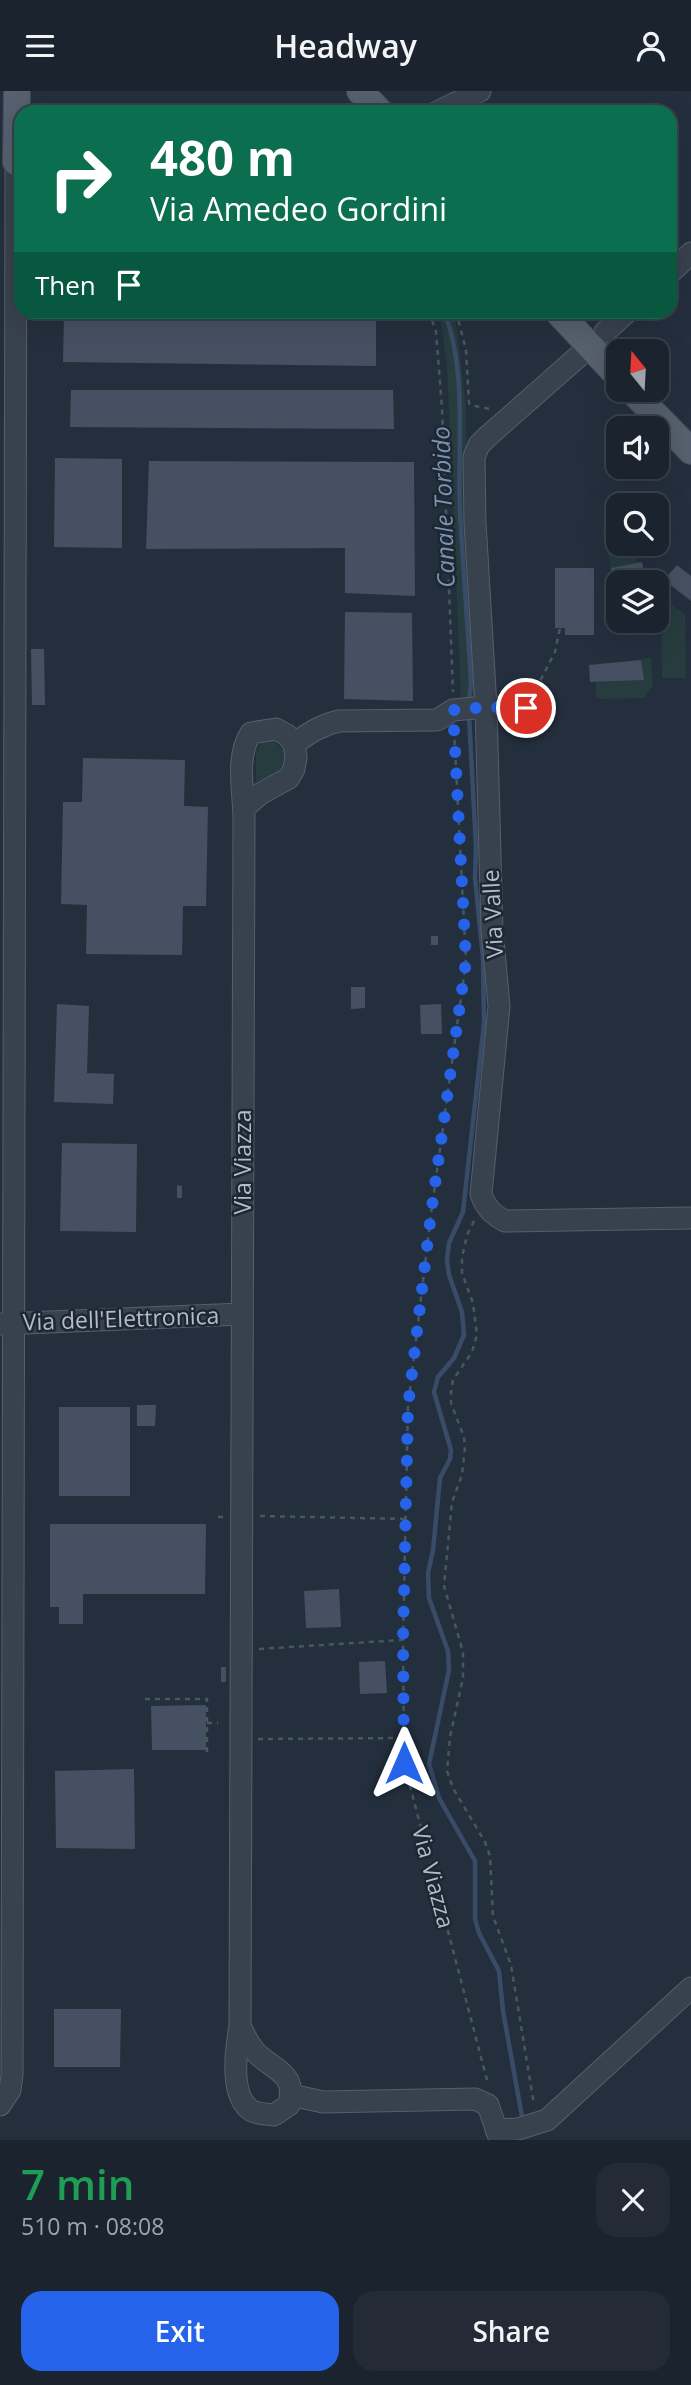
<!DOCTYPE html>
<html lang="en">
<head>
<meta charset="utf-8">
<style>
  body { margin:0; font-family:"Open Sans",sans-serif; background:#242b36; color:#f1f3f6; height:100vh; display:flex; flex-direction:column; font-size:26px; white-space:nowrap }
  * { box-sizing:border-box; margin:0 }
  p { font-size:23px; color:#a0a4aa }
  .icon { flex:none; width:38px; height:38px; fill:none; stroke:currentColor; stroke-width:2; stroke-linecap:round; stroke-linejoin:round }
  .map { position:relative; height:2049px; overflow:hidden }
  .panel { display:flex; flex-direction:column; background:#1b232e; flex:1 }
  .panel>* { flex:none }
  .hud { position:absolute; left:14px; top:14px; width:663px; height:214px; border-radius:21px; box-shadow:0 7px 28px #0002,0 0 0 2px #39404a; background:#0b6e4f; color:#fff; overflow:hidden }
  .needle { width:46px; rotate:342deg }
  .fabs { position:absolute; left:606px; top:248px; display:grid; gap:14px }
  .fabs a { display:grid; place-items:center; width:63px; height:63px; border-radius:14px; background:#1b232e; box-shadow:0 7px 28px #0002,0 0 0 2px #39404a; font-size:35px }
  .pin { position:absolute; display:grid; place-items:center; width:60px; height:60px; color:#fff; margin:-30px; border:4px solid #fff; border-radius:50%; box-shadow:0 2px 7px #0007 }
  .me { position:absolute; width:77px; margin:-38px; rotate:0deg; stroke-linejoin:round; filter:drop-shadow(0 0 5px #0008) }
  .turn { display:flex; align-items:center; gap:24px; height:147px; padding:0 21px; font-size:32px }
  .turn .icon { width:91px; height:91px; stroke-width:2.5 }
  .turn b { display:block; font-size:49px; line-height:60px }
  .then { display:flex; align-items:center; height:66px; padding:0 21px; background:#0003; gap:14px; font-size:26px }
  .round { display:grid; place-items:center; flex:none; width:74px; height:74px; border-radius:21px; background:#242b36 }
  .overview { display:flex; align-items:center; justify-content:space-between; height:119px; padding:0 21px }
  h1 { font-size:42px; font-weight:600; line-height:52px; color:#1e9e55 }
  .primary-button { display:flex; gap:14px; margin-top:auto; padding:14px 21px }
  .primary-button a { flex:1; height:80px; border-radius:21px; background:#2563eb; color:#fff; font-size:28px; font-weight:600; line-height:80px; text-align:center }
  .primary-button a+a { background:#242b36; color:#f1f3f6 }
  header { display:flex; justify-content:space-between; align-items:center; height:91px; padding:0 21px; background:#1b232e; font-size:32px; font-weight:600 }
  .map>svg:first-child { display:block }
</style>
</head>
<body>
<header><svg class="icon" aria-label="menu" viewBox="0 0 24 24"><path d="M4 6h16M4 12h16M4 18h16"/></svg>Headway<svg class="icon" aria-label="person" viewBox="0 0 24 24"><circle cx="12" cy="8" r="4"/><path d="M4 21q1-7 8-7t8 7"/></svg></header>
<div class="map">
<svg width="691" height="2049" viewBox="0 0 691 2049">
  <rect width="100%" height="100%" fill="#242f3e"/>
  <!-- green -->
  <g fill="#263c3f">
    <path d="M436,221H452L456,232L466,317L467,427L478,607L461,608L447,273L441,232Z"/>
    <path d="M618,437V453L647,455L636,462L638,472L611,477L602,439Z"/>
    <path d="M665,508L685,524L686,587H662L661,511Z"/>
    <path d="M651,567L653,594L644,607L602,608L596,605V591L643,589L641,568Z"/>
    <path d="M270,649C284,654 292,670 278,681C272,685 263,688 256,691V660L261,652Z"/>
  </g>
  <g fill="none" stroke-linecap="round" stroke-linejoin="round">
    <!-- stream -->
    <g stroke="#394c67" stroke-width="4.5">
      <path d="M444,220C468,281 457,358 460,421C463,478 468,535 471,592L469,611"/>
      <path d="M469,624L476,756L475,787L483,867L484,932L463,1121L449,1152L447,1169L449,1184L462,1221L464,1244L454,1267L438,1286L434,1301L451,1359L450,1368L440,1387L433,1459L428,1482L429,1507L448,1560L449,1579L429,1673L439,1707L475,1770V1828L479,1842L499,1880L503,1920L523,2031"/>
    </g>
  </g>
  <!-- building -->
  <g fill="#455162">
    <path d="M64,220H376V275L63,271Z"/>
    <path d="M71,299H393L394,338L70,336Z"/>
    <path d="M55,367L122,368V457L54,456Z"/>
    <path d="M149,370L414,371L415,505L345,502V457L146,458Z"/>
    <path d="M642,471L646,492H618L616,507L611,477Z"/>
    <path d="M677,474L691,485V510L664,489Z"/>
    <path d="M555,477H594V544H565V537H555Z"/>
    <path d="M345,521L412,522L413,610L344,608Z"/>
    <path d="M621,530H653L654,533L622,538Z"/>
    <path d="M31,558H44L45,614H32Z"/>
    <path d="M641,569L644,589L590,591L589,574Z"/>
    <path d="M83,667L185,669L184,715L208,716L206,815H183L182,864L86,863L87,814L61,813L63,711H82Z"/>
    <rect x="431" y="845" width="7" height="9"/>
    <path d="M351,896H365V917L351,918Z"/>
    <path d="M57,913L89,915L87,982L114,983L113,1013L54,1011Z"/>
    <path d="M441,913L442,943H421L420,914Z"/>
    <path d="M62,1052L137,1053L136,1141L60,1140Z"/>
    <path d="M177,1094L182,1095V1107H177Z"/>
    <path d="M137,1314H156L155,1335H137Z"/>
    <rect x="59" y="1316" width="71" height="89"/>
    <path d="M50,1433H206L205,1503H83V1533H59V1516H50Z"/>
    <path d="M339,1498L341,1536L306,1537L304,1500Z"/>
    <path d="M385,1570L387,1602L360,1603L359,1571Z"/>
    <rect x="221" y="1576" width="5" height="15"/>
    <path d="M206,1614V1659H152L151,1615Z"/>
    <path d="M134,1678L135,1758L56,1757L55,1680Z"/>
    <path d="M54,1918H121L120,1976H54Z"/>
  </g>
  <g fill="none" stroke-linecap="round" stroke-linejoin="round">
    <!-- minor casing -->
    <g stroke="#565f6c" stroke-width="23">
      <g id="minor">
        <path d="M437,21L480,0"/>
        <path d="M670,182L691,162"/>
        <path d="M605,241L628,220"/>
        <path d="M580,264L487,346L479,354L474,366L475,431L486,616L492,839L499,915L481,1103C486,1117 492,1123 505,1130L691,1127"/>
        <path d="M294,653C309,642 321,634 339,630L437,629L453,619L486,616L535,617"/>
        <path d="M2,1233L242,1223"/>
        <path d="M240,1935C246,1947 251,1959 262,1967C282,1983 295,1985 289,2014L274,2024C267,2023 258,2023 252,2020C229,2006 236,1958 240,1935L244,729C244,701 235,666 251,642L276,638L287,644L294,653L296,666L294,678L289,687L260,703L244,717"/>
        <path d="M291,2004L323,2011L475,2008L488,2014L500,2049"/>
        <path d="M0,2014L10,1999L12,1984L16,71"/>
        <path d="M496,2039L518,2038L547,2029L691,1897"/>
      </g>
    </g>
    <!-- major casing -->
    <g stroke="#414a57" stroke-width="28">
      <g id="major">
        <path d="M360,0L380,21"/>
        <path d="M16,71L17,0"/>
        <path d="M557,220L618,285"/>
        <path d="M631,299L691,360"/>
      </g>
    </g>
    <!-- path -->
    <g stroke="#44595c" stroke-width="2.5" stroke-dasharray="5 5" stroke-linecap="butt">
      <path d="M429,220L436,241L442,317L453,601"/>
      <path d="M456,220L466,259L469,312L470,314L490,318"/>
      <path d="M536,598L555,561L560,537"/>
      <path d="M454,639L466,870L431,1123L408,1316L403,1549L404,1672L488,1993"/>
      <path d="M474,1130L467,1144L462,1166V1182L473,1212L477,1244L472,1261L453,1289L451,1301V1312L464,1346L465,1356L462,1384L452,1411L444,1495L463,1561V1587L450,1646L447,1680L453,1697L485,1751L490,1765L493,1825L511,1874L534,2014"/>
      <path d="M260,1425L407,1428"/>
      <path d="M218,1426H225"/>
      <path d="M259,1558L402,1549"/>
      <path d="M145,1608H207V1661"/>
      <path d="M207,1632H218"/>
      <path d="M258,1648L404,1647"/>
    </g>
    <!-- minor -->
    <use href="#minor" stroke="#38414e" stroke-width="21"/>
    <!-- major -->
    <use href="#major" stroke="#56606e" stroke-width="26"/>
  </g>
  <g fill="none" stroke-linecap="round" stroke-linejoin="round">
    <!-- route -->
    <path stroke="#2563eb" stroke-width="12" stroke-dasharray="0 21.6" d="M404,1672L403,1549L408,1316L431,1123L466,870L453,619L486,616L526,617"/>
  </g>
  <g text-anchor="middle" stroke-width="5" stroke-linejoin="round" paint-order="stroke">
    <!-- street labels -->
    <g font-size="23" fill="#b4bcc9" stroke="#1d2633">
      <text transform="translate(493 823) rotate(-93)" y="8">Via Valle</text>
      <text transform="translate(243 1071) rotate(-90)" y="8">Via Viazza</text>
      <text transform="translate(121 1228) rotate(-2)" y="8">Via dell'Elettronica</text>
      <text transform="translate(433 1786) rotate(75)" y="8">Via Viazza</text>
    </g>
    <!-- water labels -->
    <g font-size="24" font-style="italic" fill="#7c92b1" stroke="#1d2633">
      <text transform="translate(444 416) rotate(-92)" y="8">Canale Torbido</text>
    </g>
  </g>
</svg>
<div class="fabs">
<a><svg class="needle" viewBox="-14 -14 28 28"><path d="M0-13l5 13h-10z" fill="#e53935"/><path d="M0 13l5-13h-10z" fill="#a0a4aa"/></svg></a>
<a><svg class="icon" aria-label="sound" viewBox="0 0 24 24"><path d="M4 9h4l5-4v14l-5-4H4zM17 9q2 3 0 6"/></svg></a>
<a><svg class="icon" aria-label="search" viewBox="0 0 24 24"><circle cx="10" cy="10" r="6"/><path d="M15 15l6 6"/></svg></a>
<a><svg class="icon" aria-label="layers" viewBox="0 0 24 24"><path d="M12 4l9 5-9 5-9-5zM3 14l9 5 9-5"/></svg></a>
</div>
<div class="pin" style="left:526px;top:617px;background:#d93025"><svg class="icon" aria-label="arrive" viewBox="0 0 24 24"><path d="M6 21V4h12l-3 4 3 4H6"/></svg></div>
<svg class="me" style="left:404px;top:1672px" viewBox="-20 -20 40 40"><path d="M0-17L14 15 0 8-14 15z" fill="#2563eb" stroke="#fff" stroke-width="4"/></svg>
<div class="hud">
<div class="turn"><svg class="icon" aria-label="right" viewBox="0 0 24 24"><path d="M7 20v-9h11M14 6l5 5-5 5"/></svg><div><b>480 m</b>Via Amedeo Gordini</div></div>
<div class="then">Then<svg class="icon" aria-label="arrive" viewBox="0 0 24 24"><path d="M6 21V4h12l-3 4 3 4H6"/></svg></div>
</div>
</div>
<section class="panel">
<div class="overview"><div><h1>7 min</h1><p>510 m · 08:08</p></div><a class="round"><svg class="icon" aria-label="close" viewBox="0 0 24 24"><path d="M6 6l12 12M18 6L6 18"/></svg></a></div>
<div class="primary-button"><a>Exit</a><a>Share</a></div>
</section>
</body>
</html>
